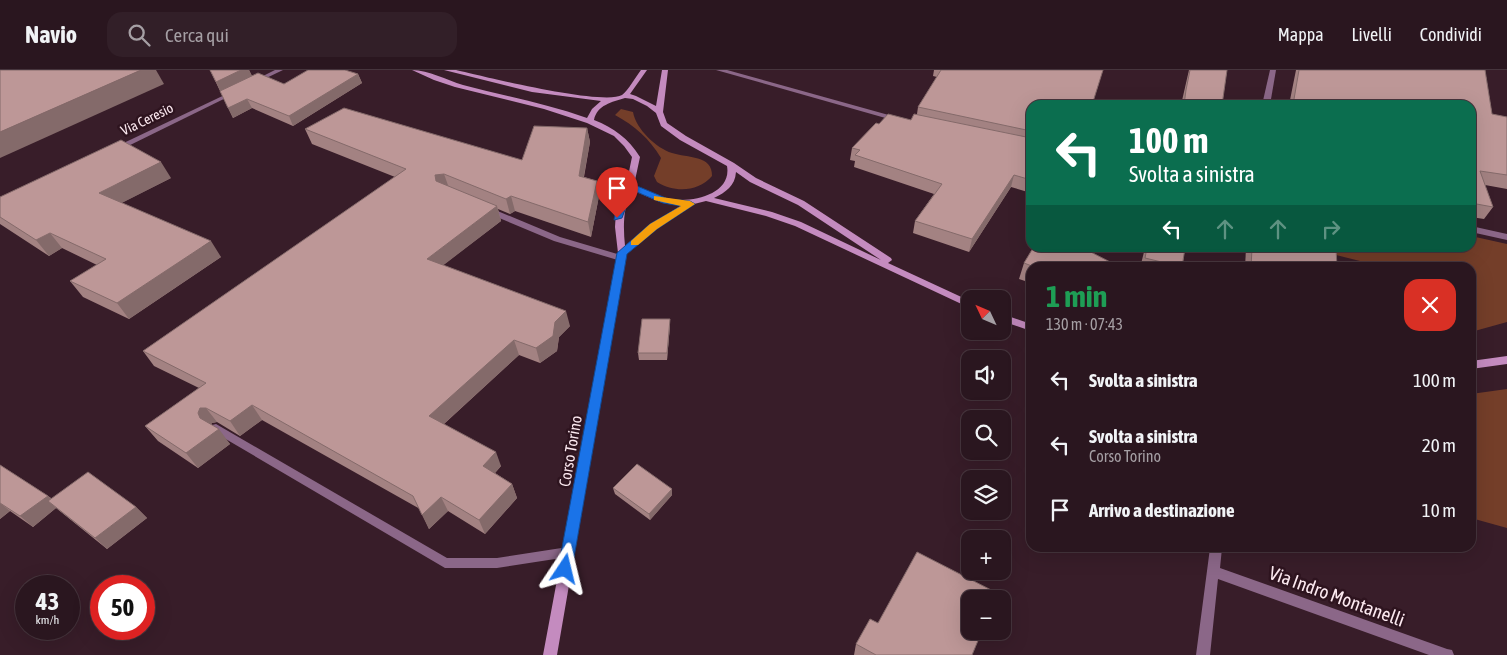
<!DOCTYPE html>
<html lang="it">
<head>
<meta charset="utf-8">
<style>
  body { margin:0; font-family:"Asap Condensed",sans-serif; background:#321f28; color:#f1f3f6; height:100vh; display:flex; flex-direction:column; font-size:19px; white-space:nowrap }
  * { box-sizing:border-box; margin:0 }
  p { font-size:16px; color:#a59fa4 }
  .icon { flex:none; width:28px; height:28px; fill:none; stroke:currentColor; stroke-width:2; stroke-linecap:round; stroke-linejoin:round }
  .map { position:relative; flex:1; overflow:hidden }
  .sheet { position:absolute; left:1026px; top:192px; width:450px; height:290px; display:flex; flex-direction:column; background:#2a161f; border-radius:15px; box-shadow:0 5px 20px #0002,0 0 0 1px #46353d }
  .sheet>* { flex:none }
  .top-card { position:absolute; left:1026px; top:30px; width:450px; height:152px; border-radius:15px; box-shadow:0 5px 20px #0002,0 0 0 1px #46353d; background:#0b6e4f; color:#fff; overflow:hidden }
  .needle { width:32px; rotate:314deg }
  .fabs { position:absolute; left:961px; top:220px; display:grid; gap:10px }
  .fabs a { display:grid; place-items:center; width:50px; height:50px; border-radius:10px; background:#2a161f; box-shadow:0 5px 20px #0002,0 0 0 1px #46353d; font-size:25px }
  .speed { position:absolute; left:15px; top:505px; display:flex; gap:10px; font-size:25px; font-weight:700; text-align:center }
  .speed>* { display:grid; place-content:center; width:65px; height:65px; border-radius:50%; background:#2a161f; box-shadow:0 5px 20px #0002,0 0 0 1px #46353d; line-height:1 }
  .speed small { font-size:12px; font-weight:400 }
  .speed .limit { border:8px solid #d22; background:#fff; color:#111 }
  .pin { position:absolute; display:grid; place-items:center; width:42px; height:42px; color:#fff; margin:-51px -21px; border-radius:50% 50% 50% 0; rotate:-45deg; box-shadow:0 0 5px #0007 }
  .pin .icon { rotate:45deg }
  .me { position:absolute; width:55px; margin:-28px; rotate:10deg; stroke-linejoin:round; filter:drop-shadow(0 0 4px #0008) }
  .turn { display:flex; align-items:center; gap:18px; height:105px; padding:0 20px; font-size:22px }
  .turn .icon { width:65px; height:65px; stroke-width:2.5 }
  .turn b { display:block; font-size:35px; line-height:42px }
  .lanes { display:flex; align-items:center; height:48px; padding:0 20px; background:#0003; justify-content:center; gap:25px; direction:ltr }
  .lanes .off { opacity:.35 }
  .round { display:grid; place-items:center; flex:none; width:52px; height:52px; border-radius:15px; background:#321f28 }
  .summary { display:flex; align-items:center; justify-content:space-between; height:85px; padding:0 20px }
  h1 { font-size:30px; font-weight:700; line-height:38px; color:#1e9e55 }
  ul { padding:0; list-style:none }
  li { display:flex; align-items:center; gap:15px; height:65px; padding:0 20px }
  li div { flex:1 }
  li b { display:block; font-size:19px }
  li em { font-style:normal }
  header { display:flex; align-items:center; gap:30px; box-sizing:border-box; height:70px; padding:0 25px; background:#2a161f; border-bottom:1px solid #46353d }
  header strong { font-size:24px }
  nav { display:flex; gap:28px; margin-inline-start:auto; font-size:18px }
  .search { width:350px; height:45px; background:#321f28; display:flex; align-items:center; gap:12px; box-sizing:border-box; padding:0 18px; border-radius:15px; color:#a59fa4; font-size:19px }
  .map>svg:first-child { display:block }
</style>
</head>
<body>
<header>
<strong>Navio</strong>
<div class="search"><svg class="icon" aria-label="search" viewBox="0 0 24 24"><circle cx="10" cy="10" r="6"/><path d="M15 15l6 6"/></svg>Cerca qui</div>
<nav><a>Mappa</a><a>Livelli</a><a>Condividi</a></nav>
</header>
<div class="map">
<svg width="1507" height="585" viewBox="0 0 1507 585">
  <rect width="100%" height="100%" fill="#381d29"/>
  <!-- green -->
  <g fill="#743e29">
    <path d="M621,39L633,42C636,59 656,78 672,83C687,88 713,85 712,106C698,122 675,123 657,112L654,106L661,88C649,68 635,56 615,45Z"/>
    <path d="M1471,166L1507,174V252L1471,262V198L1384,197L1324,182L1325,178H1471Z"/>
    <path d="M1507,319V458L1471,448V324Z"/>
  </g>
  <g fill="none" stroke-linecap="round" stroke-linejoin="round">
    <!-- service -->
    <g fill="#8b6788" fill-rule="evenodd">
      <path d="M488,137L560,167L624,186L625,188L621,191L554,171L485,142V138Z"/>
      <path d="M216,354L447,488H497L568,477L572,478L574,482L572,486L568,487L497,498H445L212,361L211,358L212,355Z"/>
    </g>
    <!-- minor -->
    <g fill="#8b6788" fill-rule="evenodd">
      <path d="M275,0H283L256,13L251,12Z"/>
      <path d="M716,0H727L903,49L896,51Z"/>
      <path d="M1270,0H1276L1270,35H1262Z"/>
      <path d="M233,21L238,22L118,81H115L111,79Z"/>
      <path d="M1471,156L1507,164V170L1471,162Z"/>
      <path d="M1210,478H1222L1220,498L1447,579L1452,580L1454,585H1429L1218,509L1210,585H1196Z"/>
    </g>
    <!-- secondary -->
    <g fill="#c48bbf" fill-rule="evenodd">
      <path d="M412,0C429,0 446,10 463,15C505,26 547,34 587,48L592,39L601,31L532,22L444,0H456C482,6 603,36 622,25C628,21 636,6 641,0H647L630,24L636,26L656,36L662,0H668L663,42L667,53L686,66L734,93L756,108L804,131L891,188L892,190L888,193L970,231V238L795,156L766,146L706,131L694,134L657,158L626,184L557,585H543L618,183L615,157L616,141L626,116L632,87L624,76L614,66L587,53L544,39L455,17L434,10ZM625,28L633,29L647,36L656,43L661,56L680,70L727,96C732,124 693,133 671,129C658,127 646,121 634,115L640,87C628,68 614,58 594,50C597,35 612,32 625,28ZM736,102L750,112L798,135L881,190L801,152L772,142L714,128C726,122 735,116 736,102ZM632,120L660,132L682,135L651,154L625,176C623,156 623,138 632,120Z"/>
      <path d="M1002,244L1031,254V261L1002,251Z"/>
      <path d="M1507,286V294L1471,299V291Z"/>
    </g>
  </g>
  <!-- wall -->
  <g fill="#a38282">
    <path d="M210,0H249L252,6L284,14L358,4L362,13L293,56L252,38L233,48Z"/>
    <path d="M934,0H1103L1031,35V123L1011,117L969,182L913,163L915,151L934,124L854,97L855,91L850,90L852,78L879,54L911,50L917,44L918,37L937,7L933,6Z"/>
    <path d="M1189,0H1227L1222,35H1181Z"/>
    <path d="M1296,0H1485L1492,44L1507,47V119L1485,115L1493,137L1484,149L1471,147V35H1289Z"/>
    <path d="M587,58L590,72L584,107L597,111L599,126L591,167L515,141L510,144L498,139L501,151L443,195L570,256L559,267L557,281L540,293L519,285L444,354L501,396L495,403L512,414L517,428L485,464L448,441L429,459L420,439L262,350L240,366L217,352L212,353L211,354L230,374L198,398L158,371L145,356L199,318L154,296L143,281L395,107L312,74L305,59L522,90Z"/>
    <path d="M171,108L121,133L221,187L129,249L83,227L70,211L97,195L62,178L49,186L0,154V127Z"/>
    <path d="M1145,178H1185L1182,198H1140Z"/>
    <path d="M1246,178H1336L1337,198H1245Z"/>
    <path d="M1024,193L1118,198H1031V213L1019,209Z"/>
    <path d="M670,249V255L667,290H639L638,283Z"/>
    <path d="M0,395L48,426L51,428L136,437L147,448L107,479L56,438L33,457L10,441L0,449Z"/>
    <path d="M613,418L672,419V425L650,450L615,424Z"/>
    <path d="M878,553L972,585H854L856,574Z"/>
  </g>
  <!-- shaded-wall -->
  <g fill="#846a6a">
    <path d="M141,0H156L164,14L0,88V62Z"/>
    <path d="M241,0H249L253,8L221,23L216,12Z"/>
    <path d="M358,4L362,13L293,56L289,46Z"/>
    <path d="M247,29L252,38L233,48L228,38Z"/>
    <path d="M587,58L590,72L581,121L579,106Z"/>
    <path d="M161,92L171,108L110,139L99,123Z"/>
    <path d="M444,104L449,118L436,111L435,105Z"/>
    <path d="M1014,105L1011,117L969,182L972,169Z"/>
    <path d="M597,111L599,126L591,167L588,152Z"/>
    <path d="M511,126L515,141L510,144L506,129Z"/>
    <path d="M497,136L501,151L432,204L427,189Z"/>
    <path d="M50,163L62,178L49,186L36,170Z"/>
    <path d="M211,171L221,187L129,249L117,233Z"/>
    <path d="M566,241L570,256L559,267L557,281L540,293L536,278L555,252Z"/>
    <path d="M670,249V255L667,290V283Z"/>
    <path d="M514,270L519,285L436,361L429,346Z"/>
    <path d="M252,335L262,350L240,366L230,351Z"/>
    <path d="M200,338H206L217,352L212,353L209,357L200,348L198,343Z"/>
    <path d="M219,359L230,374L198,398L186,383Z"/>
    <path d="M496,382L501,396L489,410L483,396Z"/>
    <path d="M512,414L517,428L485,464L479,450Z"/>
    <path d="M672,419V425L650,450L649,444Z"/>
    <path d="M48,426L60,436L48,431L56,438L33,457L20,446Z"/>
    <path d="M441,427L448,441L429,459L422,445Z"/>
    <path d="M0,433L10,441L0,449Z"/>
    <path d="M136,437L147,448L107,479L95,468Z"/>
  </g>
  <!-- building -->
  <g fill="#bd9797" stroke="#846a6a">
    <path d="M0,0H141L0,62Z"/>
    <path d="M210,0H241L216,12Z"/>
    <path d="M308,0H345L358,4L289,46L247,29L228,38L220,21L258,3L284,14Z"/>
    <path d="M941,0H1103L1092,35H1031V61L918,37Z"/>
    <path d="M1190,0H1227L1222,35H1184L1186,20Z"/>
    <path d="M1299,0H1485L1492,44L1507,47V105L1480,101L1493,137L1471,133V35H1293Z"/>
    <path d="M344,38L522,90L534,56L587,58L579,106L597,111L588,152L511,126L506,129L444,104L435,105L436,111L497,136L427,189L566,241L555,252L553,266L536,278L514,270L429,346L496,382L483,396L512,414L479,450L441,427L422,445L413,426L252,335L230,351L206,338H200L198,343L200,348L219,359L186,383L145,356L206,313L143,281L406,99L305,59Z"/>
    <path d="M888,44L911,50L914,44L1031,68V110L1014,105L972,169L915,151L942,114L855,85L860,80L852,78L876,53L879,54Z"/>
    <path d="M121,70L161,92L99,123L211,171L117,233L70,211L106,189L50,163L36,170L0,147V127Z"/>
    <path d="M1033,178H1083L1118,196V198H1037L1024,193Z"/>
    <path d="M1147,178H1185L1182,197L1145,188Z"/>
    <path d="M1252,178H1336L1337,198H1251Z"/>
    <path d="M642,249H670L667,283H638Z"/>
    <path d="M637,394L672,419L649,444L613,418Z"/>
    <path d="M0,395L48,426L20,446L0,433Z"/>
    <path d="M88,402L136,437L95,468L48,431Z"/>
    <path d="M917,482L999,524L997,529H970V561H982L972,585H876L856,574L870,549L878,553Z"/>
  </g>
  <!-- route -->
  <path fill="#1a73e8" stroke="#114b97" d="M630,113L668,129L690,131L695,134L657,159L627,184L572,499L570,504L565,506L560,504L558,499L617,183L650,154L681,136L663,133L632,120L622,148L614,150L618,127L626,114Z"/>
  <!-- slow -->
  <path fill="#f59e0b" d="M654,126L690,131L695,134L657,159L638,175H631V171L650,154L681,136L654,130Z"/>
  <g text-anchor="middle" stroke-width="5" stroke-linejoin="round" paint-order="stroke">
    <!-- far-street labels -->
    <g font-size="14" fill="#fce9f0" stroke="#2e141f">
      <text transform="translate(147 49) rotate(-26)" y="5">Via Ceresio</text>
    </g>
    <!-- street labels -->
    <g font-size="16" fill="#fce9f0" stroke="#2e141f">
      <text transform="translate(570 381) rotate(-80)" y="6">Corso Torino</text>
    </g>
    <!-- near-street labels -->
    <g font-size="19" fill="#fce9f0" stroke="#2e141f">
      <text transform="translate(1337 526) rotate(20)" y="7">Via Indro Montanelli</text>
    </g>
  </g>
</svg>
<div class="fabs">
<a><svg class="needle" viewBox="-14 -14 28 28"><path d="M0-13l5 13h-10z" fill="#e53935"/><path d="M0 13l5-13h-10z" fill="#a59fa4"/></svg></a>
<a><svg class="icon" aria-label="sound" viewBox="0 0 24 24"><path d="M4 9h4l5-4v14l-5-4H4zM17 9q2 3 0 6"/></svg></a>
<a><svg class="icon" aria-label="search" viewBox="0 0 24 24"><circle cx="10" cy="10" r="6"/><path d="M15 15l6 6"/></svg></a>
<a><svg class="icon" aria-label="layers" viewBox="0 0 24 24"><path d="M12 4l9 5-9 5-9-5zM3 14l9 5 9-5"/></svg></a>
<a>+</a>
<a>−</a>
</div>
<div class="speed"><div>43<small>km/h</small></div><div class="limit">50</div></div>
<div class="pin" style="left:617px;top:148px;background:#d93025"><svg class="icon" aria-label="arrive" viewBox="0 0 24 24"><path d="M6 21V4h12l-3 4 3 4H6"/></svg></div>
<svg class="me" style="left:565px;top:499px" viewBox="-20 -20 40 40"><path d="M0-17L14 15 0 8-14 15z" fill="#1a73e8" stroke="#fff" stroke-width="4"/></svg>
<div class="top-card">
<div class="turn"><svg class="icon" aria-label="left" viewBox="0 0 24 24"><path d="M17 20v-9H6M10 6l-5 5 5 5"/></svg><div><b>100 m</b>Svolta a sinistra</div></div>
<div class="lanes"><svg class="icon" aria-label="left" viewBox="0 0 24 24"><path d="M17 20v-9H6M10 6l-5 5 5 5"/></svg><svg class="icon off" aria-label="ahead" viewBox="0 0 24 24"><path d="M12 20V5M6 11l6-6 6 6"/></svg><svg class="icon off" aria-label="ahead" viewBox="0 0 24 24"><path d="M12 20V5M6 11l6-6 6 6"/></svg><svg class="icon off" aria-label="right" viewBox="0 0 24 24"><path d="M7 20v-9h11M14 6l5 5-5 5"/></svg></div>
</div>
<section class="sheet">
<div class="summary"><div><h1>1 min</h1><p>130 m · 07:43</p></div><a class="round" style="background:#d93025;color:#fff"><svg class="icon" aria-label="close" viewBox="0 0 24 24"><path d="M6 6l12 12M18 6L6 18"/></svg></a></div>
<ul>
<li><svg class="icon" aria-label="left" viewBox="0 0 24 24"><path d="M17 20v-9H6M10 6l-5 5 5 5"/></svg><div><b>Svolta a sinistra</b></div><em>100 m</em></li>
<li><svg class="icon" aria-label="left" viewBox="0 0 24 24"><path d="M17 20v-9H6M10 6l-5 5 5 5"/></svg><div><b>Svolta a sinistra</b><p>Corso Torino</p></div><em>20 m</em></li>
<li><svg class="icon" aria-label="arrive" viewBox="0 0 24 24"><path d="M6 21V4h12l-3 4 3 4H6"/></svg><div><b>Arrivo a destinazione</b></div><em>10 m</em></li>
</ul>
</section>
</div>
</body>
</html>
